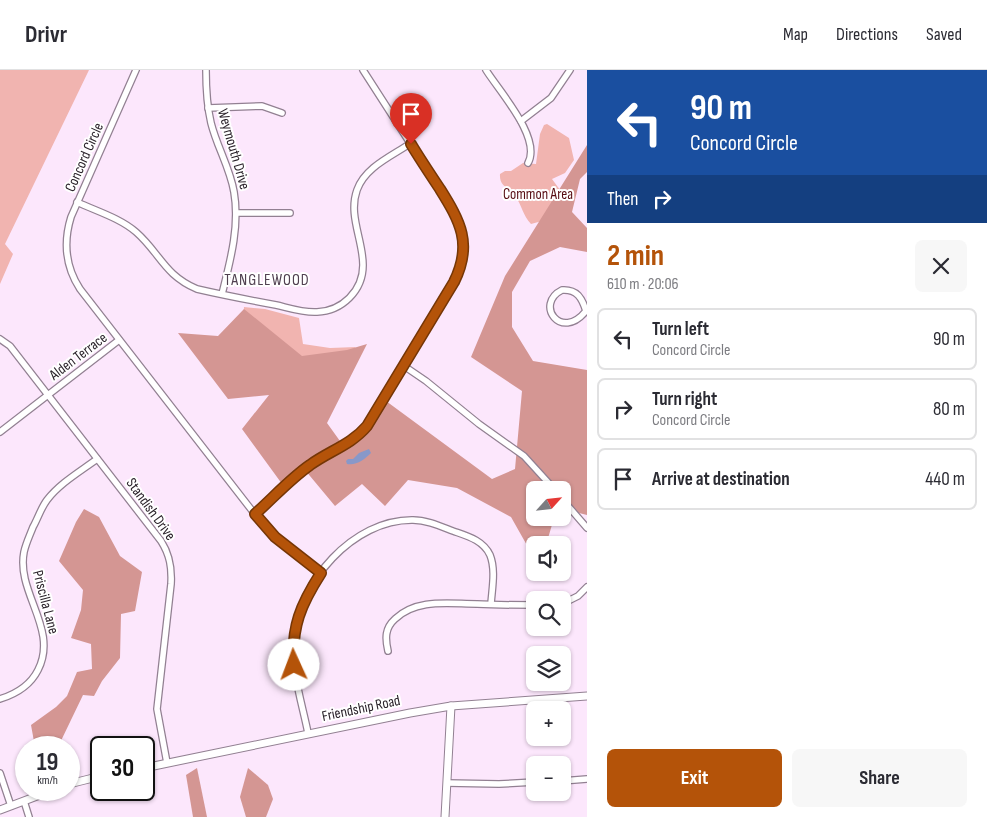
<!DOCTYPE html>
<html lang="en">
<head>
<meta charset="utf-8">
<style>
  body { margin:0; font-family:"Sofia Sans Condensed",sans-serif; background:#f7f7f7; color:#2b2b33; height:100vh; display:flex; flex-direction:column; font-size:19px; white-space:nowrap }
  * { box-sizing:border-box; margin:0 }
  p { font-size:16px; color:#7c7c81 }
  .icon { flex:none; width:28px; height:28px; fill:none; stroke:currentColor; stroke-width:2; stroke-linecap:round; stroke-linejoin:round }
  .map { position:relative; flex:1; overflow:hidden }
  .side { display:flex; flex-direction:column; background:#fff; width:400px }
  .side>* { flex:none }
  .guide { background:#1a4fa0; color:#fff; overflow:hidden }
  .needle { width:32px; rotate:63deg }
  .controls { position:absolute; left:526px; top:411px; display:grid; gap:10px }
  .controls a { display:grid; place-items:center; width:45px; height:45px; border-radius:8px; background:#fff; box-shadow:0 1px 4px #0004; font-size:25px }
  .speed { position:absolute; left:15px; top:666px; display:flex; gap:10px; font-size:25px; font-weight:700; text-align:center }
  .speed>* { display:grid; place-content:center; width:65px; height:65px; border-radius:50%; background:#fff; box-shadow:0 1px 4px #0004; line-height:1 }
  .speed small { font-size:12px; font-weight:400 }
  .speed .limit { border:2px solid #111; border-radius:8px; background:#fff; color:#111 }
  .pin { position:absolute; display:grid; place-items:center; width:42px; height:42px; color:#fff; margin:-51px -21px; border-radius:50% 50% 50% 0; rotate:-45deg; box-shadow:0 0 5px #0007 }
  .pin .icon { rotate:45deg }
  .me { position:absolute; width:55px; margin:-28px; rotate:358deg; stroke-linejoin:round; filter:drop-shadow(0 0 4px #0008) }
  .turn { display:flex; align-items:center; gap:18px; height:105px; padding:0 20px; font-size:22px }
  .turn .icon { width:65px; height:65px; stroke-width:2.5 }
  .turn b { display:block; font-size:35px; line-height:42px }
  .then { display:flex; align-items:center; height:48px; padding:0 20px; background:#0003; gap:10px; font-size:19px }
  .round { display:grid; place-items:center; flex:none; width:52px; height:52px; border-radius:8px; background:#f7f7f7 }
  .summary { display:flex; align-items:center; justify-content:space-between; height:85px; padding:0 20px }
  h1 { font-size:30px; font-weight:700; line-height:38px; color:#b45309 }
  .button { display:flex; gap:10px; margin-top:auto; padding:10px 20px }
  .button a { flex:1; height:58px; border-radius:8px; background:#b45309; color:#fff; font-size:20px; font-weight:700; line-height:58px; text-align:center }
  .button a+a { background:#f7f7f7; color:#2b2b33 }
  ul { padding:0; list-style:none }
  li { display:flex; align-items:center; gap:15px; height:62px; margin:0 10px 8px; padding:0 10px; border:2px solid #e1e1e2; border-radius:8px }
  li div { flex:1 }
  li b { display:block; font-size:19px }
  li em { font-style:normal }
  header { display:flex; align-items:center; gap:30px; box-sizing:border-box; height:70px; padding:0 25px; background:#fff; border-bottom:1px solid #e1e1e2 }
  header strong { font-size:24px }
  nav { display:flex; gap:28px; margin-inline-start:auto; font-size:18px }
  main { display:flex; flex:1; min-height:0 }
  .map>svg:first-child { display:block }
</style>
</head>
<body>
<header>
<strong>Drivr</strong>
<nav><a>Map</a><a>Directions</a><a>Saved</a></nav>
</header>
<main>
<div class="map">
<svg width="587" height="747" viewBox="0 0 587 747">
  <rect width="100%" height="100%" fill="#fce7fc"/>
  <!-- green -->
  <g fill="#f1b4b0">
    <path d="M0,0H89L5,174L13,184L0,214Z"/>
    <path d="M547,54L569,68L574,90L565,103L552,109L563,124L542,151L531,154C523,146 522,135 515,126C509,117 499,117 500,104L505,101H511L523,93L536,94L540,64L544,55Z"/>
    <path d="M244,237L265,239L299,248L303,274L330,278L356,277L310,307L242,270Z"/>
  </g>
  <!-- forest -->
  <g fill="#d49693">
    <path d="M587,75V102L580,109L572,142L587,158V182L560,177L530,191L512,222V257L533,291L587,300V445L563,439L562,420H535V448H554L546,475H535V486H533L511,447L457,418L408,410L385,436L362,414L335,436L305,400L285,418L242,359L269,325L228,329L178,263L218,266L244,239L302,286L347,280L367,274L327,353L345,378L386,331L492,409L515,399L522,321L471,287L505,206Z"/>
    <path d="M84,439L99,447L120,486L142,502L135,541L121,544L120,588L102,611L94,626L83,625L58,677H35L31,655L56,637L67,626L77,602L92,599L91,574L71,568L81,540L83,520L59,491L76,452Z"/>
    <path d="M197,698L207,747H193L186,705Z"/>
    <path d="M248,698L268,715L273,729L266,747H246L240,727Z"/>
  </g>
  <!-- water -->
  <path fill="#8898c9" d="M369,379L371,383C365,389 356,396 347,394L346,391L348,389H353L359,383Z"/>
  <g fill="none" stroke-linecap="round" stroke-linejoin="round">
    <!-- minor casing -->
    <g stroke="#928092" stroke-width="8">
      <g id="minor">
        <path d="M136,0L71,147C63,173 65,196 80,219L264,456L290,480L321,503"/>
        <path d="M206,0C206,18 207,36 211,53C217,77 230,98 234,122C240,156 230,192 222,224"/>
        <path d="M486,0C499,21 542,68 528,93"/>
        <path d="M208,38L262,36L282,43"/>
        <path d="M521,51L551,28L570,0"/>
        <path d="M77,132C96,141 120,148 136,162C160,183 164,205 197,219C223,225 249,230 276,235C289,238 304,243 317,242C342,241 363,221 363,195C363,170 348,145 357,120C365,97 392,86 411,73"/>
        <path d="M236,143H290"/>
        <path d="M562,220C577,219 582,228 586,241C561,272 534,234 562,220Z"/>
        <path d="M0,269L10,276L161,471C170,485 172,498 171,514L157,639L167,693"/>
        <path d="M404,296L426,311L479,354L524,386L555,420"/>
        <path d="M0,362L119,270"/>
        <path d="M562,429L587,458"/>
        <path d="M255,445C273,428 290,409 310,395C329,381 351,375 367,356L454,211C466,189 466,165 455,143L363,0"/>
        <path d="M562,534L578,526L587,517"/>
        <path d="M388,581C385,568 385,558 395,549C417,528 449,534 477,534C496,535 516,535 535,535"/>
        <path d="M0,629C16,624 30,616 38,600C59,559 16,523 24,482C26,473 30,465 33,457C38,448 41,438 47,430C60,413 81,401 97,389"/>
        <path d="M308,663C302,633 291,601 294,569C298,513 353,449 413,450C427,450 440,456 453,461C467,466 483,470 490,485C496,500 492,519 491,534"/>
        <path d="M0,703L11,736"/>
        <path d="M562,711L587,709"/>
        <path d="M447,713L499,714L535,712"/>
        <path d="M24,731L29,747"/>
      </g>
    </g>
    <!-- tertiary casing -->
    <g stroke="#928092" stroke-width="9">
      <g id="tertiary">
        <path d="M144,698L410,643L451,636L587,626"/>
        <path d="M69,714L101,706"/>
        <path d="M0,740L53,720"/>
        <path d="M445,747L451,636"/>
      </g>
    </g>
    <!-- minor -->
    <use href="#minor" stroke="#fff" stroke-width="5.5"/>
    <!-- tertiary -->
    <use href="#tertiary" stroke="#fff" stroke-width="7"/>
  </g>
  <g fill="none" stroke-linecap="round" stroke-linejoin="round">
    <!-- route casing -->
    <g stroke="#753606" stroke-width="12">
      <path id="route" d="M294,595C291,557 301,534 321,503L275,467L255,444C273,428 290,409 310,395C329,381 351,375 367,356L454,212C473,174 460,151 440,119C430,104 420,89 411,74"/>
    </g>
    <!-- route -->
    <use href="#route" stroke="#b45309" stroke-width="9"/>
  </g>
  <g text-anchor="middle" stroke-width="4" stroke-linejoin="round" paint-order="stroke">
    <!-- street labels -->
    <g font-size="15" fill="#2b232b" stroke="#fff">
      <text transform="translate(234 79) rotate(74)" y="5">Weymouth Drive</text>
      <text transform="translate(84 87) rotate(-66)" y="5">Concord Circle</text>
      <text transform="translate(78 286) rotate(-37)" y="5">Alden Terrace</text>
      <text transform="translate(151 439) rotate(54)" y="5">Standish Drive</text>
      <text transform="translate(46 532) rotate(75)" y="5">Priscilla Lane</text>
      <text transform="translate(361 638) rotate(-12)" y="5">Friendship Road</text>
    </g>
    <!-- park labels -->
    <g font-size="15" fill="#560c12" stroke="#fff">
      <text x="538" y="129">Common Area</text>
    </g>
    <!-- neighbourhood labels -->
    <g font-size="16" letter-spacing="1" fill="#504050" stroke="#fff">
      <text x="267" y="215">TANGLEWOOD</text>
    </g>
  </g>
</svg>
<div class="controls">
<a><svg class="needle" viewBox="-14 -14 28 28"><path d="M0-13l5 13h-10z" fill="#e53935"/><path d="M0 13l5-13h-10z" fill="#7c7c81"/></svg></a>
<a><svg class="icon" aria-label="sound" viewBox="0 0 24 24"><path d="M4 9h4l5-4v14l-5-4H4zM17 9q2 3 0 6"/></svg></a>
<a><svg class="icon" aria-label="search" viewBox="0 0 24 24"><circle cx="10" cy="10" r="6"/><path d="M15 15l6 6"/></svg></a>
<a><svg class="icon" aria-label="layers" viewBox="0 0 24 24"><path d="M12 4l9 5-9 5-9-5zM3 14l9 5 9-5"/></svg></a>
<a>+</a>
<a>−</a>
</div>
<div class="speed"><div>19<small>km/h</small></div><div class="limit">30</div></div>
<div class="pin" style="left:411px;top:74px;background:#d93025"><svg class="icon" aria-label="arrive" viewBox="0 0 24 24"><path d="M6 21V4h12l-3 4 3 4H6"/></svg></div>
<svg class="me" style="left:294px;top:595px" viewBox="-20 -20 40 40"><circle r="19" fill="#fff"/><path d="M0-13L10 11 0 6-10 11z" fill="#b45309"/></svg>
</div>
<section class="side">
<div class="guide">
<div class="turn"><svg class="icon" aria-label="left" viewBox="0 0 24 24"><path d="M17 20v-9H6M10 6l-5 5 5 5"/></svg><div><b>90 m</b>Concord Circle</div></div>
<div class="then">Then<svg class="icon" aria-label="right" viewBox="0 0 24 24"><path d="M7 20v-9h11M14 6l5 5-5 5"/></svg></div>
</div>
<div class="summary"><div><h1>2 min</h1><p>610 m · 20:06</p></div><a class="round"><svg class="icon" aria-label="close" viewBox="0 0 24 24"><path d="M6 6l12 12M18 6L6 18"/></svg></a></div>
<ul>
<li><svg class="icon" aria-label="left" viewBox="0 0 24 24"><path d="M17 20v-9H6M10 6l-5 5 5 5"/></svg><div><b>Turn left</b><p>Concord Circle</p></div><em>90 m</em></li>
<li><svg class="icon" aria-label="right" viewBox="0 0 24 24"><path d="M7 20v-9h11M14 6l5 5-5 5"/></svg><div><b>Turn right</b><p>Concord Circle</p></div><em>80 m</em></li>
<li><svg class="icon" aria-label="arrive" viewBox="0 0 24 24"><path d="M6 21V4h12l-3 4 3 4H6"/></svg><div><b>Arrive at destination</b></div><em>440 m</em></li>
</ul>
<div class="button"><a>Exit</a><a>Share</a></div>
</section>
</main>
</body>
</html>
